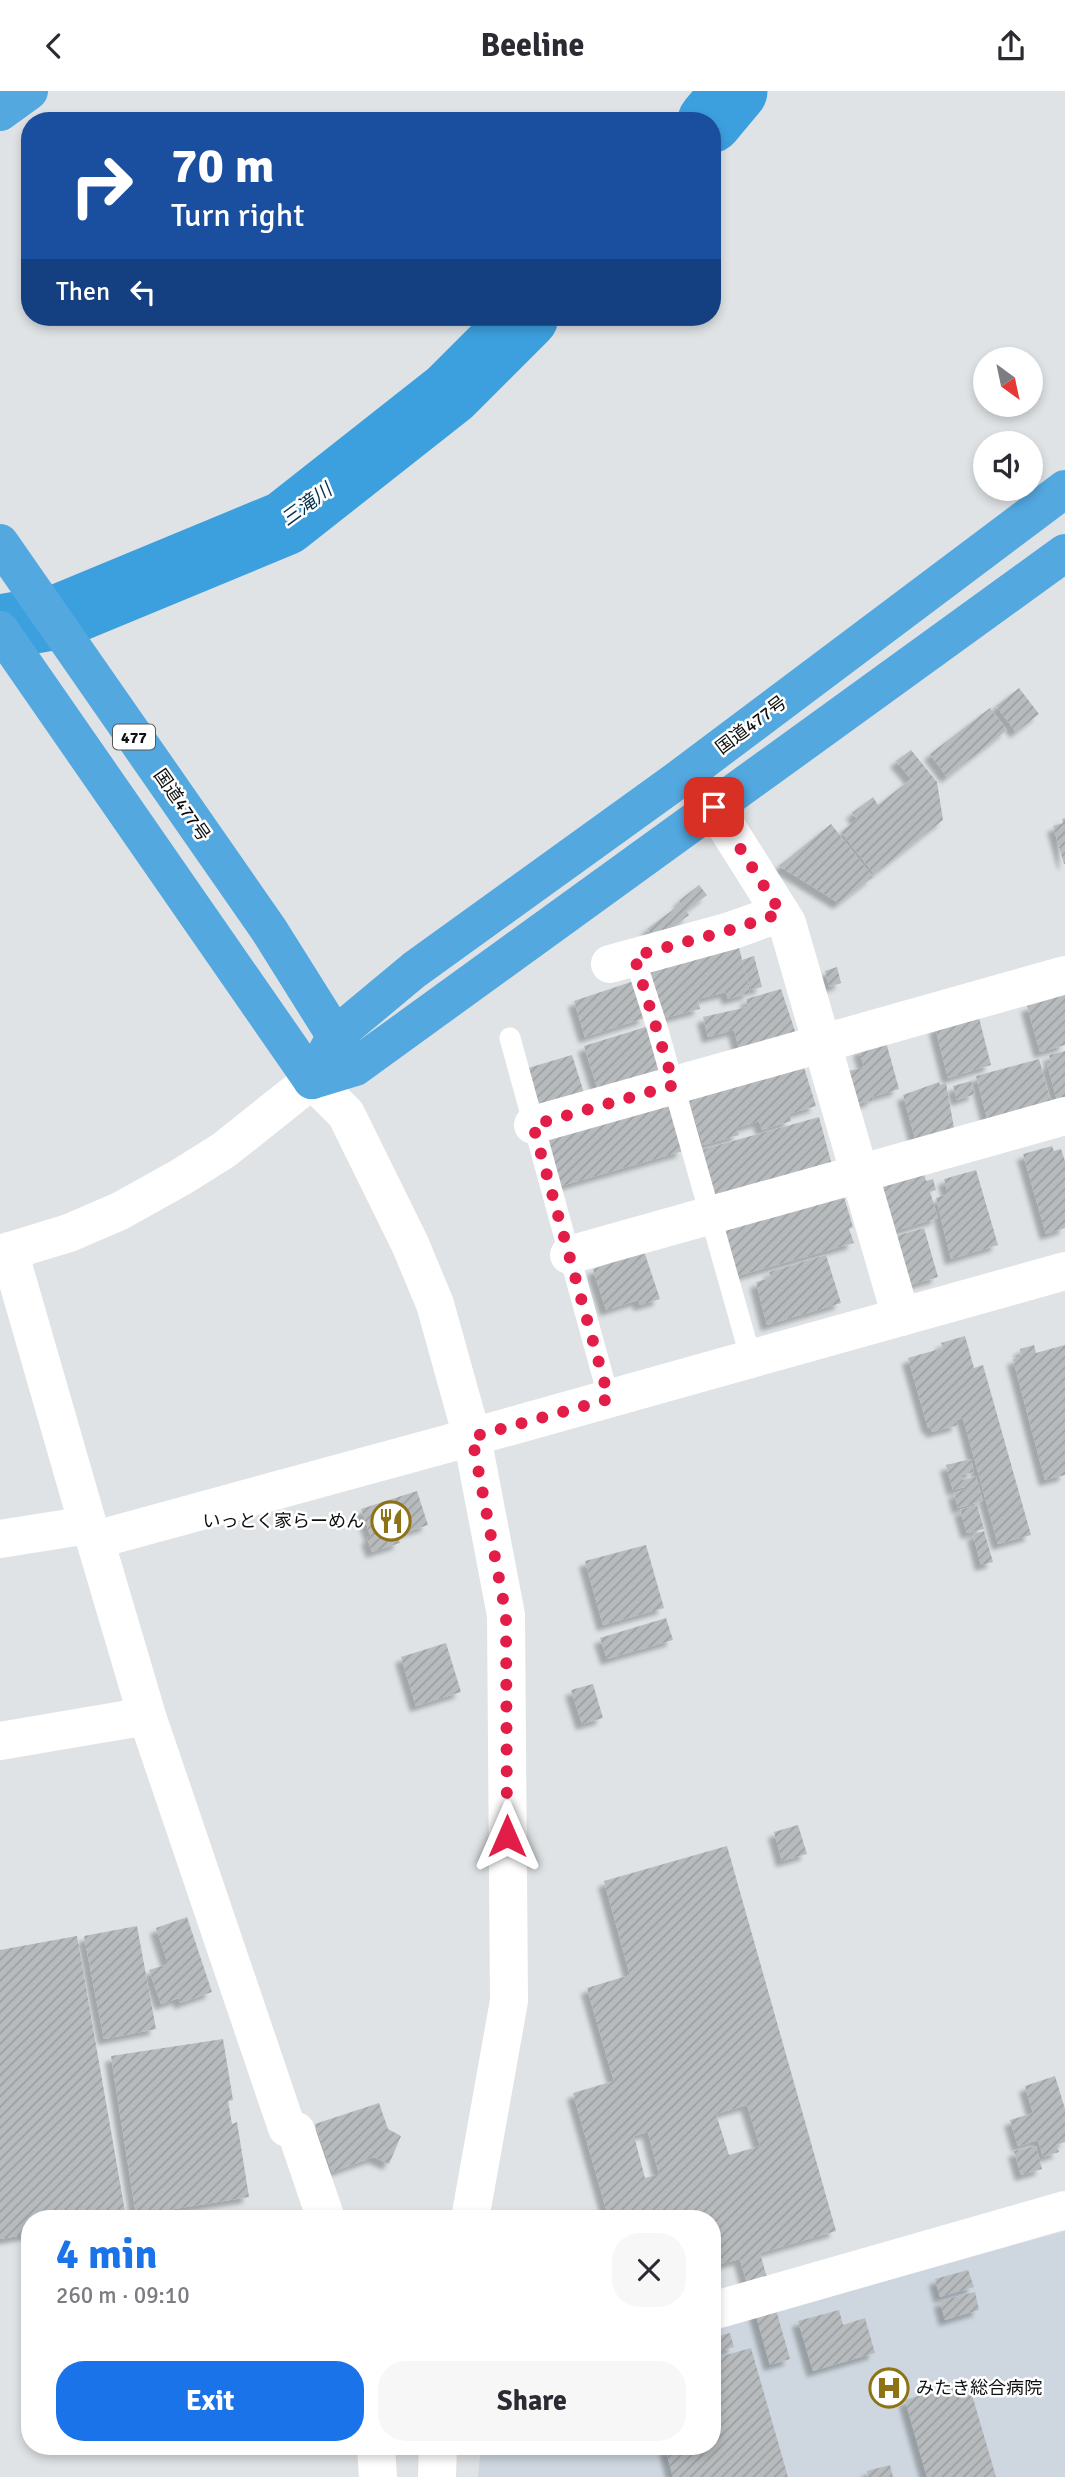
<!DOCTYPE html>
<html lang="en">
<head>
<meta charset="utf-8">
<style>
  body { margin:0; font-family:Signika,"Noto Sans JP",sans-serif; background:#f7f7f7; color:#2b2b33; height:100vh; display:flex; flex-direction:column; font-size:26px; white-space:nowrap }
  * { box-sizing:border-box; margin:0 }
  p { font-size:23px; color:#7c7c81 }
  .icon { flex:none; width:38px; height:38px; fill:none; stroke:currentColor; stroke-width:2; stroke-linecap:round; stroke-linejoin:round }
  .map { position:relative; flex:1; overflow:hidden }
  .details { position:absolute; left:21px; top:2119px; width:700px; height:245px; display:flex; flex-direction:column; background:#fff; border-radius:28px; box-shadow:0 4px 10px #0003 }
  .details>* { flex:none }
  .hud { position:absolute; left:21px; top:21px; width:700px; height:214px; border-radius:28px; box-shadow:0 4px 10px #0003; background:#1a4fa0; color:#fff; overflow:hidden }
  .needle { width:46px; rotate:147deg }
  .tools { position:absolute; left:973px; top:256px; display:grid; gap:14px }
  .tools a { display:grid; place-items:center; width:70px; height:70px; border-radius:50%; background:#fff; box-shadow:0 4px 10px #0003; font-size:35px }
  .pin { position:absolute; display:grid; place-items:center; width:60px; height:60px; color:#fff; margin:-30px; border-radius:14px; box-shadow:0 4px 10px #0006 }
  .me { position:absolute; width:77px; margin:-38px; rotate:0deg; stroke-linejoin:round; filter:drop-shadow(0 0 5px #0008) }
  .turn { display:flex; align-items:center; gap:24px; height:147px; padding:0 35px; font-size:32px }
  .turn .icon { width:91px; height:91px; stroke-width:2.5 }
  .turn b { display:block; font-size:49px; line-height:60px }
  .then { display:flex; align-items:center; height:66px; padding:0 35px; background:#0003; gap:14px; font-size:26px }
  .round { display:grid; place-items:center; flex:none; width:74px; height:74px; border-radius:28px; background:#f7f7f7 }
  .head { display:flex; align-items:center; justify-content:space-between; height:119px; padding:0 35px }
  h1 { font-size:42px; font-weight:700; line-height:52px; color:#1a73e8 }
  .cta { display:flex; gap:14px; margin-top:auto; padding:14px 35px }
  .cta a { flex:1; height:80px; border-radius:28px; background:#1a73e8; color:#fff; font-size:28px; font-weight:700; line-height:80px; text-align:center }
  .cta a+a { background:#f7f7f7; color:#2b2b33 }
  header { display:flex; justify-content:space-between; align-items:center; height:91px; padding:0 35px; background:#fff; font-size:32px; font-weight:700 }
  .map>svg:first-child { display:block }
</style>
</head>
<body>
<header><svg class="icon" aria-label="back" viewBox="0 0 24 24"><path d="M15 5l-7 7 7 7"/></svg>Beeline<svg class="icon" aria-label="share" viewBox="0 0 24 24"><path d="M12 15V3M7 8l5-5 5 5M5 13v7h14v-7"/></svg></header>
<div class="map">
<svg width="1065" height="2386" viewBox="0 0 1065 2386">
  <defs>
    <pattern id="building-hatch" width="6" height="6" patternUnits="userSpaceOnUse" patternTransform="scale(1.75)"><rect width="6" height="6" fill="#b8bbbd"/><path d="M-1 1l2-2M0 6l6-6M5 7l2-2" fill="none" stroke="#9da0a1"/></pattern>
    <filter id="shadow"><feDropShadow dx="-6" dy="6" stdDeviation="2" flood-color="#0004"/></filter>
  </defs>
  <rect width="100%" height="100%" fill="#dfe3e5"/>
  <!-- built -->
  <path fill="#ced7df" d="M1065,2140V2386H478L481,2356H712V2238Z"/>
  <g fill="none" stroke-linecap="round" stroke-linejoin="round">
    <!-- river -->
    <g stroke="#3ca0de" stroke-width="65">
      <path d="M710,30L735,0"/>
      <path d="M0,536L58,526L285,432L450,302L526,226"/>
    </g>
  </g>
  <!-- building -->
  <g fill="url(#building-hatch)" fill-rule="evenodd" filter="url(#shadow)">
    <path d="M1019,597L1039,623L1016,641L996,615Z"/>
    <path d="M990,617L1007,639L947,686L930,663Z"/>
    <path d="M911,659L937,691L943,729L874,783L841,741L857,728L852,722L873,706L878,714L911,688L896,670Z"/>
    <path d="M1065,727V773H1064L1053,735L1063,732L1062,728Z"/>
    <path d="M831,733L873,786L839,812L779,775Z"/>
    <path d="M699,794L707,804L686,820L689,824L655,849L647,838L681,813L679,810Z"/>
    <path d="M738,852L750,902L728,908L726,901L698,908L700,918L661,928L647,873Z"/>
    <path d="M754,865L762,896L751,899L742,869Z"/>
    <path d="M837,876L841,892L829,896L825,880Z"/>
    <path d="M634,890L645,927L585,946L574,910Z"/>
    <path d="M781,898L796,943L740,961L734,939L708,946L703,926L748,916L746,908Z"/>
    <path d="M1065,904V954L1040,961L1027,915Z"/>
    <path d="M977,919L991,974L948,987L935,936Z"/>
    <path d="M649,935L663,982L599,1002L584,955Z"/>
    <path d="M886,951L899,998L872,1006L873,1009L858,1013L849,980L864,976L859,958Z"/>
    <path d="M1065,960V1007L1057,1009L1047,973L1051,972L1049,964Z"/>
    <path d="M572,964L585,1005L540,1019L528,977Z"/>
    <path d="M1039,968L1052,1015L989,1034L976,985Z"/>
    <path d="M803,973L816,1015L789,1023L791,1030L762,1039L759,1030L737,1037L739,1044L703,1054L688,1005Z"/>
    <path d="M971,990L975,1003L957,1009L953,995Z"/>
    <path d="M939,991L940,994L946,992L954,1037L917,1054L903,1004Z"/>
    <path d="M668,1009L683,1060L561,1095L546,1042Z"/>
    <path d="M819,1026L832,1074L715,1107L701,1059Z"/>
    <path d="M1052,1055L1054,1060L1061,1058L1065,1070V1137L1046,1143L1023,1063Z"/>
    <path d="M922,1076L926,1090L933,1088L936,1099L930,1101L938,1127L895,1140L882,1099L887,1097L885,1091Z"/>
    <path d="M976,1079L998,1154L951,1168L936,1107L948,1103L944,1088Z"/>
    <path d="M844,1106L853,1136L849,1138L854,1152L734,1186L720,1137Z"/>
    <path d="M924,1137L938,1186L910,1194L896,1145Z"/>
    <path d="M643,1157L660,1208L640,1214L638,1209L606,1219L593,1178L608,1173L607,1169Z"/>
    <path d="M826,1164L841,1212L767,1234L756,1191L771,1187L769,1181Z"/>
    <path d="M965,1245L974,1277L983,1274L1031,1444L998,1453L963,1327L956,1329L958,1334L932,1341L931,1336L928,1337L908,1267L943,1257L941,1252Z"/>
    <path d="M1034,1254L1036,1262L1065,1254V1384L1045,1389L1013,1268L1021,1266L1020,1258Z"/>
    <path d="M971,1368L974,1381L961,1384L963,1389L976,1385L983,1410L958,1417L954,1402L965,1398V1396L953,1399L946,1374Z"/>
    <path d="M417,1400L428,1434L400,1443L398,1437L395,1438L400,1452L372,1461L367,1447L371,1446L361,1418Z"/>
    <path d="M977,1414L984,1438L967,1442L960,1419Z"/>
    <path d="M984,1440L993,1471L981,1474L973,1443Z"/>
    <path d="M646,1454L664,1517L603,1534L585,1470Z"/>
    <path d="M666,1527L673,1549L607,1568L600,1547Z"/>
    <path d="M446,1552L461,1601L416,1615L401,1566Z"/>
    <path d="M593,1593L603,1627L582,1633L571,1599Z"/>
    <path d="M798,1734L807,1763L782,1770L774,1741Z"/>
    <path d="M727,1755L836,2140L760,2162L790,2268L770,2274L740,2168L712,2175V2128H609L573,2002L614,1990L587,1897L630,1884L604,1790ZM747,2014L760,2055L729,2064L716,2023ZM648,2041L659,2083L645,2087L634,2045Z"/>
    <path d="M187,1826L212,1901L180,1912L179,1907L161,1913L149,1879L168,1873L156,1837Z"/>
    <path d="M137,1835L156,1938L104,1948L84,1845Z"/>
    <path d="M77,1845L126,2126L30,2128V2143L0,2148V1859Z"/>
    <path d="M223,1948L233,2009L228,2010L232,2033L237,2031L249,2106L136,2124L111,1965Z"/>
    <path d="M1055,1985L1065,2018V2051L1056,2054L1059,2061L1043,2066L1038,2049L1018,2055L1010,2029L1033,2022L1025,1995Z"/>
    <path d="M379,2012L388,2038L401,2045L389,2073L374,2066L332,2081L315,2033Z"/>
    <path d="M1036,2055L1042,2078L1021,2084L1014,2060Z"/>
    <path d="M968,2179L974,2196L940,2206L935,2188Z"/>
    <path d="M975,2201L979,2219L945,2229L940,2210Z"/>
    <path d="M839,2219L843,2234L865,2227L875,2262L813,2280L798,2230Z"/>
    <path d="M730,2242L734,2256L712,2262V2247Z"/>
    <path d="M751,2257L788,2386H673L665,2356H712V2268Z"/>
    <path d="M968,2290L996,2386H927L905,2309Z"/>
    <path d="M890,2374L893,2386H868L867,2380Z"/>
  </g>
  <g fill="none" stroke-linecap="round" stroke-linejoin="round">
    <!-- lane -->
    <g stroke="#fff" stroke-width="21">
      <path d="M634,865L657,936L751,1268"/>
      <path d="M510,947L609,1308"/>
    </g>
    <!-- street -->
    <g stroke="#fff" stroke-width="38">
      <path d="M714,716L787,832L901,1226"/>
      <path d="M610,873L730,840L781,822"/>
      <path d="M533,1034L1065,884"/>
      <path d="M9,1160L88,1434L95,1449L147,1625L287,2037L296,2040L326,2128"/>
      <path d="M569,1164L1065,1025"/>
      <path d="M0,1448L88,1434"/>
      <path d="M95,1449L472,1346L1065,1180"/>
      <path d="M0,1650L147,1625"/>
      <path d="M712,2220L1065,2119"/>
      <path d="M376,2356L378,2386"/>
    </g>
    <!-- secondary -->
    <g stroke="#fff" stroke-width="38">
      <path d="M0,1163L69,1142L120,1120L181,1086L224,1059L312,989L346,1023L410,1153L435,1213L472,1346L506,1524L509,1910L470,2128"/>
      <path d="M437,2386L438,2356"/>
    </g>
    <!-- highway -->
    <g stroke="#53a8e0" stroke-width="38">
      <path d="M0,21L29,0"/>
      <path d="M0,452L269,839L348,965"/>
      <path d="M0,539L312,989"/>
      <path d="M312,989L336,944L414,879L672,693L1065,398"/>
      <path d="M312,989L355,976L1065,462"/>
    </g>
  </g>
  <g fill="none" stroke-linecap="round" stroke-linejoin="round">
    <!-- route -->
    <path stroke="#e11d48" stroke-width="12" stroke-dasharray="0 21.6" d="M507,1745L506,1524L472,1346L609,1308L533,1034L674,994L634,865L730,839L781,822L714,716"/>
  </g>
  <!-- icons -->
  <defs>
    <g id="restaurant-ring" transform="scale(2.0125)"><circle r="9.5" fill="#fff" stroke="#8e7216" stroke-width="1.5"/><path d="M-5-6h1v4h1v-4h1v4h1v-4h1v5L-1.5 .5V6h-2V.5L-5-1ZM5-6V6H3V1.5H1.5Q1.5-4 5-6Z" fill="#8e7216"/></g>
    <g id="hospital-ring" transform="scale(2.0125)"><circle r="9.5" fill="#fff" stroke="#8e7216" stroke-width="1.5"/><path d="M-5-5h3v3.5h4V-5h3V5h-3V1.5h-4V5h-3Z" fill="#8e7216"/></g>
  </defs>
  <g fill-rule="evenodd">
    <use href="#restaurant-ring" x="391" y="1430"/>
    <use href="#hospital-ring" x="889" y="2297"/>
  </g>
  <g text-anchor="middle" stroke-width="5" stroke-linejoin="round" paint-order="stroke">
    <!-- shield labels -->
    <rect fill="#fff" stroke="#565758" stroke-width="2" x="113" y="633.5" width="42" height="25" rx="5"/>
    <g font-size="16" font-weight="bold" fill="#0e0f10">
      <text x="134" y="652">477</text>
    </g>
    <!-- street labels -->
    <g font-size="18" fill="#0e0f10" stroke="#fff">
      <text transform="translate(751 634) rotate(-37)" y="6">国道477号</text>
      <text transform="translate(182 714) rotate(55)" y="6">国道477号</text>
    </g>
    <!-- poi labels -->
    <g font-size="18" fill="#0e0f10" stroke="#fff" text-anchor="end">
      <text x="364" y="1436">いっとく家らーめん</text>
      <text x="916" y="2303" text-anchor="start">みたき総合病院</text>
    </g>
    <!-- water labels -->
    <g font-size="19" font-style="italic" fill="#06314a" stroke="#fff">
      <text transform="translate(306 413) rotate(-36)" y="7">三滝川</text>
    </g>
  </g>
</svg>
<div class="tools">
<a><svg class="needle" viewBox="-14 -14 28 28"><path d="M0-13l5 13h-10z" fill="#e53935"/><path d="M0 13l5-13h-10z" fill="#7c7c81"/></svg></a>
<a><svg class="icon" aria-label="sound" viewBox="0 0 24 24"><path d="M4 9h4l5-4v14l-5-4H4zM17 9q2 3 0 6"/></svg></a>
</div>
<div class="pin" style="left:714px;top:716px;background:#d93025"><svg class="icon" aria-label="arrive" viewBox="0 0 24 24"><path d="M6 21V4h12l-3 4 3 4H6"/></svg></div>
<svg class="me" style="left:507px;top:1745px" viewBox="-20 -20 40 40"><path d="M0-17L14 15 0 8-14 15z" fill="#e11d48" stroke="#fff" stroke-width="4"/></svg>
<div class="hud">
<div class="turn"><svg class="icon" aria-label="right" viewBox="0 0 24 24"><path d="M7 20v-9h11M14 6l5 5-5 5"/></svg><div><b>70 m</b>Turn right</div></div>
<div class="then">Then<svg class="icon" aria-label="left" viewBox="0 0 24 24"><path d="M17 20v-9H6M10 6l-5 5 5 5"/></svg></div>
</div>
<section class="details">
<div class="head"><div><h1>4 min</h1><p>260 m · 09:10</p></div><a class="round"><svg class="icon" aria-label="close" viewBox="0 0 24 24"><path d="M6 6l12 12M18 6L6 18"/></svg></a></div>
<div class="cta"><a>Exit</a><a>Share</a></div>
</section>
</div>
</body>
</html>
